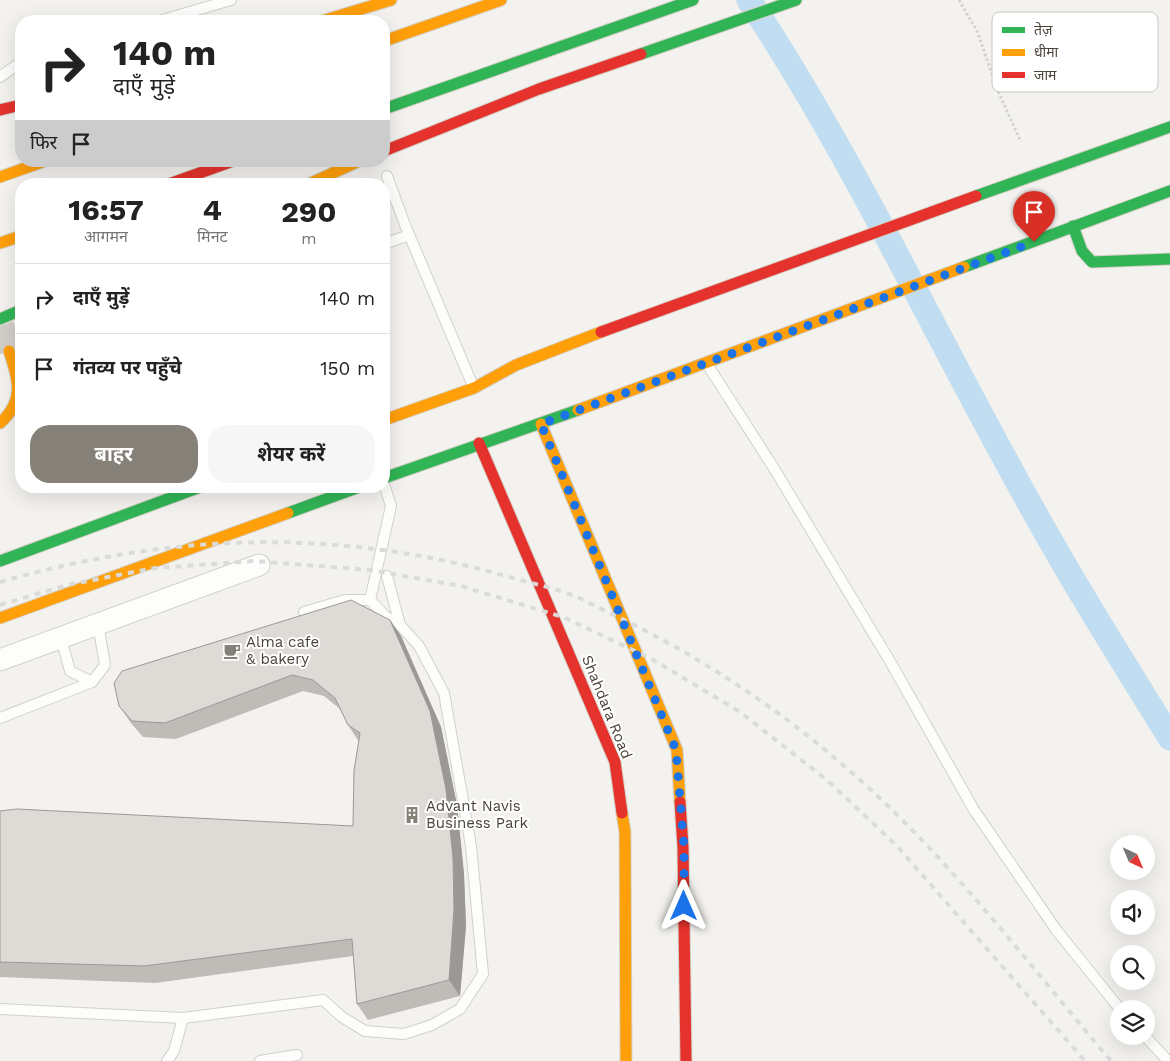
<!DOCTYPE html>
<html lang="hi">
<head>
<meta charset="utf-8">
<style>
  body { margin:0; font-family:"Work Sans","Noto Sans Devanagari",sans-serif; background:#f6f6f6; color:#222; height:100vh; display:flex; flex-direction:column; font-size:19px; white-space:nowrap }
  * { box-sizing:border-box; margin:0 }
  p { font-size:16px; color:#767676 }
  .icon { flex:none; width:28px; height:28px; fill:none; stroke:currentColor; stroke-width:2; stroke-linecap:round; stroke-linejoin:round }
  .map { position:relative; flex:1; overflow:hidden }
  .side { position:absolute; left:15px; top:178px; width:375px; height:315px; display:flex; flex-direction:column; background:#fff; border-radius:20px; box-shadow:0 5px 20px #0002 }
  .side>* { flex:none }
  .hud { position:absolute; left:15px; top:15px; width:375px; height:152px; border-radius:20px; box-shadow:0 5px 20px #0002; background:#fff; color:#222; overflow:hidden }
  .needle { width:32px; rotate:136deg }
  .controls { position:absolute; left:1110px; top:835px; display:grid; gap:10px }
  .controls a { display:grid; place-items:center; width:45px; height:45px; border-radius:50%; background:#fff; box-shadow:0 5px 20px #0002; font-size:25px }
  .pin { position:absolute; display:grid; place-items:center; width:42px; height:42px; color:#fff; margin:-51px -21px; border-radius:50% 50% 50% 0; rotate:-45deg; box-shadow:0 0 5px #0007 }
  .pin .icon { rotate:45deg }
  .me { position:absolute; width:55px; margin:-28px; rotate:0deg; stroke-linejoin:round; filter:drop-shadow(0 0 4px #0008) }
  .turn { display:flex; align-items:center; gap:18px; height:105px; padding:0 15px; font-size:22px }
  .turn .icon { width:65px; height:65px; stroke-width:2.5 }
  .turn b { display:block; font-size:35px; line-height:42px }
  .then { display:flex; align-items:center; height:48px; padding:0 15px; background:#0003; gap:10px; font-size:19px }
  .eta { display:flex; justify-content:space-evenly; align-items:center; height:85px; text-align:center }
  .eta b { font-size:30px; font-weight:700; line-height:35px }
  .primary-button { display:flex; gap:10px; margin-top:auto; padding:10px 15px }
  .primary-button a { flex:1; height:58px; border-radius:20px; background:#868178; color:#fff; font-size:20px; font-weight:700; line-height:58px; text-align:center }
  .primary-button a+a { background:#f6f6f6; color:#222 }
  ul { padding:0; list-style:none }
  li { display:flex; align-items:center; gap:15px; height:70px; padding:0 15px; border-top:1px solid #e0e0e0 }
  li div { flex:1 }
  li b { display:block; font-size:19px }
  li em { font-style:normal }
  .map>svg:first-child { display:block }
</style>
</head>
<body>
<div class="map">
<svg width="1170" height="1061" viewBox="0 0 1170 1061">
  <rect width="100%" height="100%" fill="#f4f2ee"/>
  <g fill="none" stroke-linecap="round" stroke-linejoin="round">
    <!-- canal -->
    <path stroke="#c0ddf1" stroke-width="25" d="M749,0C865,176 951,370 1057,552C1093,615 1132,676 1170,738"/>
    <!-- secondary-tunnel -->
    <path stroke="#d2cfca" stroke-width="28" stroke-dasharray="28 14" stroke-linecap="butt" d="M0,326L9,351"/>
    <!-- lane casing -->
    <g stroke="#d2d0cb" stroke-width="12">
      <g id="lane">
        <path d="M159,21L231,0"/>
        <path d="M0,77L21,62"/>
        <path d="M387,176L405,225L473,386"/>
        <path d="M384,244L409,235"/>
        <path d="M707,364L775,470L891,663L974,810L1057,931L1120,1009"/>
        <path d="M387,576L400,625"/>
        <path d="M370,600L391,506L384,484"/>
        <path d="M61,638L70,671L92,682L105,665L98,624"/>
        <path d="M0,718L92,682"/>
        <path d="M0,1009L183,1018L323,1000L342,1017L365,1031L404,1034L432,1025L460,1009L483,974L471,846L444,693L419,646L400,625L385,616L370,600H345L304,612"/>
        <path d="M1145,1036L1168,1061"/>
        <path d="M167,1061L174,1051L183,1018"/>
        <path d="M260,1061L297,1055"/>
      </g>
    </g>
    <!-- street casing -->
    <g stroke="#d2d0cb" stroke-width="23">
      <path id="street" d="M0,660L259,565"/>
    </g>
    <!-- fast casing -->
    <g stroke="#d3cfc5" stroke-width="13">
      <g id="fast">
        <path d="M641,54L796,0"/>
        <path d="M384,109L693,0"/>
        <path d="M976,196L1170,127"/>
        <path d="M1073,226L1082,251L1092,262L1170,259"/>
        <path d="M964,267L1170,191"/>
        <path d="M0,319L21,310"/>
        <path d="M384,478L578,410"/>
        <path d="M288,513L362,486"/>
        <path d="M0,561L203,486"/>
      </g>
    </g>
    <!-- slow casing -->
    <g stroke="#d3cfc5" stroke-width="13">
      <g id="slow">
        <path d="M322,21L391,0"/>
        <path d="M384,41L501,0"/>
        <path d="M0,177L45,161"/>
        <path d="M309,184L359,161"/>
        <path d="M0,243L21,236"/>
        <path d="M578,410L964,267"/>
        <path d="M384,420L474,388L516,365L601,332"/>
        <path d="M0,423C25,401 19,380 9,351"/>
        <path d="M541,424L677,750L680,802"/>
        <path d="M0,618L288,513"/>
        <path d="M622,813L625,832L626,1061"/>
      </g>
    </g>
    <!-- jam casing -->
    <g stroke="#d3cfc5" stroke-width="13">
      <g id="jam">
        <path d="M0,110L21,105"/>
        <path d="M384,151L539,89L641,54"/>
        <path d="M169,184L233,161"/>
        <path d="M601,332L976,196"/>
        <path d="M479,443L615,762L622,813"/>
        <path d="M680,802L683,847L686,1061"/>
      </g>
    </g>
    <!-- path -->
    <path stroke="#d3d2cc" stroke-width="3" stroke-dasharray="2.5 2.5" stroke-linecap="butt" d="M959,0L977,31L998,91L1021,142"/>
    <!-- lane -->
    <use href="#lane" stroke="#fdfdfc" stroke-width="10"/>
    <!-- street -->
    <use href="#street" stroke="#fdfdfc" stroke-width="21"/>
    <!-- fast -->
    <use href="#fast" stroke="#30b455" stroke-width="11"/>
    <!-- slow -->
    <use href="#slow" stroke="#ff9f0a" stroke-width="11"/>
    <!-- jam -->
    <use href="#jam" stroke="#e5322d" stroke-width="11"/>
    <!-- rail -->
    <g stroke="#dbdbda" stroke-width="4" stroke-dasharray="6 6" stroke-linecap="butt">
      <path d="M0,582C174,532 341,527 516,579C535,584 554,588 572,595C589,602 604,611 620,618C700,657 775,706 843,765C944,851 1025,960 1111,1061"/>
      <path d="M0,605L67,585L155,568L254,561L370,570L461,586L563,617L650,658L740,712L828,781L897,846L1085,1061"/>
    </g>
  </g>
  <!-- wall -->
  <path fill="#bfbcb8" d="M390,620L401,636L441,727L457,805L464,874L466,926L460,996L368,1020L357,1004L353,956L155,983L0,977V811L353,826L359,742L348,725L340,709L324,696L303,691L176,739L143,737L131,723L119,706Z"/>
  <!-- shaded-wall -->
  <path fill="#9b9996" d="M390,620L401,636L441,727L457,805L464,874L466,926L460,996L449,980Z"/>
  <!-- building -->
  <path fill="#dedbd6" stroke="#9b9996" d="M351,600L390,620L430,711L446,789L453,858L454,909L449,980L357,1004L352,939L144,966L0,962V811L17,809L353,826L354,771L360,733L348,725L335,698L313,680L292,675L165,723L132,721L119,706L114,683L122,671Z"/>
  <g fill="none" stroke-linecap="round" stroke-linejoin="round">
    <!-- route -->
    <path stroke="#1a73e8" stroke-width="9" stroke-dasharray="0 16.2" d="M684,906V847L676,750L541,424L1034,242"/>
  </g>
  <!-- icons -->
  <defs>
    <g id="cafe-bare" transform="scale(1.35)"><path d="M-5.5-4.5H6V0H3Q3 3.5 0 3.5H-2.5Q-5.5 3.5-5.5 0ZM3-3.2v2h1.7v-2ZM-6 4.5H4V6H-6Z" fill="#868178" stroke="#fff" stroke-width="2.5" paint-order="stroke"/></g>
    <g id="building-bare" transform="scale(1.35)"><path d="M-4-6H4V6H1V3H-1V6H-4ZM-2.5-4.3h1.7v1.8h-1.7ZM.8-4.3h1.7v1.8H.8ZM-2.5-1h1.7V.8h-1.7ZM.8-1h1.7V.8H.8Z" fill="#868178" stroke="#fff" stroke-width="2.5" paint-order="stroke"/></g>
  </defs>
  <g fill-rule="evenodd">
    <use href="#cafe-bare" x="232" y="651"/>
    <use href="#building-bare" x="412" y="815"/>
  </g>
  <g text-anchor="middle" stroke-width="4" stroke-linejoin="round" paint-order="stroke">
    <!-- poi labels -->
    <g font-size="15" fill="#4b4439" stroke="#fff" text-anchor="start">
      <text x="246" y="647">Alma cafe<tspan x="246" dy="17">&amp; bakery</tspan></text>
      <text x="426" y="811">Advant Navis<tspan x="426" dy="17">Business Park</tspan></text>
    </g>
    <!-- street labels -->
    <g font-size="15" fill="#4b4439" stroke="#fff">
      <text transform="translate(607 707) rotate(68)" y="5">Shahdara Road</text>
    </g>
  </g>
  <!-- legend -->
  <rect x="992" y="12" width="166" height="80" rx="8" fill="#fff" stroke="#c9c7c4" stroke-width="1"/>
  <rect x="1002" y="27" width="23" height="6" fill="#30b455"/>
  <rect x="1002" y="49" width="23" height="7" fill="#ff9f0a"/>
  <rect x="1002" y="72" width="23" height="6" fill="#e5322d"/>
  <g font-size="14" fill="#4b4439">
    <text x="1034" y="35">तेज़</text>
    <text x="1034" y="57">धीमा</text>
    <text x="1034" y="80">जाम</text>
  </g>
</svg>
<div class="controls">
<a><svg class="needle" viewBox="-14 -14 28 28"><path d="M0-13l5 13h-10z" fill="#e53935"/><path d="M0 13l5-13h-10z" fill="#767676"/></svg></a>
<a><svg class="icon" aria-label="sound" viewBox="0 0 24 24"><path d="M4 9h4l5-4v14l-5-4H4zM17 9q2 3 0 6"/></svg></a>
<a><svg class="icon" aria-label="search" viewBox="0 0 24 24"><circle cx="10" cy="10" r="6"/><path d="M15 15l6 6"/></svg></a>
<a><svg class="icon" aria-label="layers" viewBox="0 0 24 24"><path d="M12 4l9 5-9 5-9-5zM3 14l9 5 9-5"/></svg></a>
</div>
<div class="pin" style="left:1034px;top:242px;background:#d93025"><svg class="icon" aria-label="arrive" viewBox="0 0 24 24"><path d="M6 21V4h12l-3 4 3 4H6"/></svg></div>
<svg class="me" style="left:684px;top:906px" viewBox="-20 -20 40 40"><path d="M0-17L14 15 0 8-14 15z" fill="#1a73e8" stroke="#fff" stroke-width="4"/></svg>
<div class="hud">
<div class="turn"><svg class="icon" aria-label="right" viewBox="0 0 24 24"><path d="M7 20v-9h11M14 6l5 5-5 5"/></svg><div><b>140 m</b>दाएँ मुड़ें</div></div>
<div class="then">फिर<svg class="icon" aria-label="arrive" viewBox="0 0 24 24"><path d="M6 21V4h12l-3 4 3 4H6"/></svg></div>
</div>
<section class="side">
<div class="eta">
<div><b>16:57</b><p>आगमन</p></div>
<div><b>4</b><p>मिनट</p></div>
<div><b>290</b><p>m</p></div>
</div>
<ul>
<li><svg class="icon" aria-label="right" viewBox="0 0 24 24"><path d="M7 20v-9h11M14 6l5 5-5 5"/></svg><div><b>दाएँ मुड़ें</b></div><em>140 m</em></li>
<li><svg class="icon" aria-label="arrive" viewBox="0 0 24 24"><path d="M6 21V4h12l-3 4 3 4H6"/></svg><div><b>गंतव्य पर पहुँचे</b></div><em>150 m</em></li>
</ul>
<div class="primary-button"><a>बाहर</a><a>शेयर करें</a></div>
</section>
</div>
</body>
</html>
